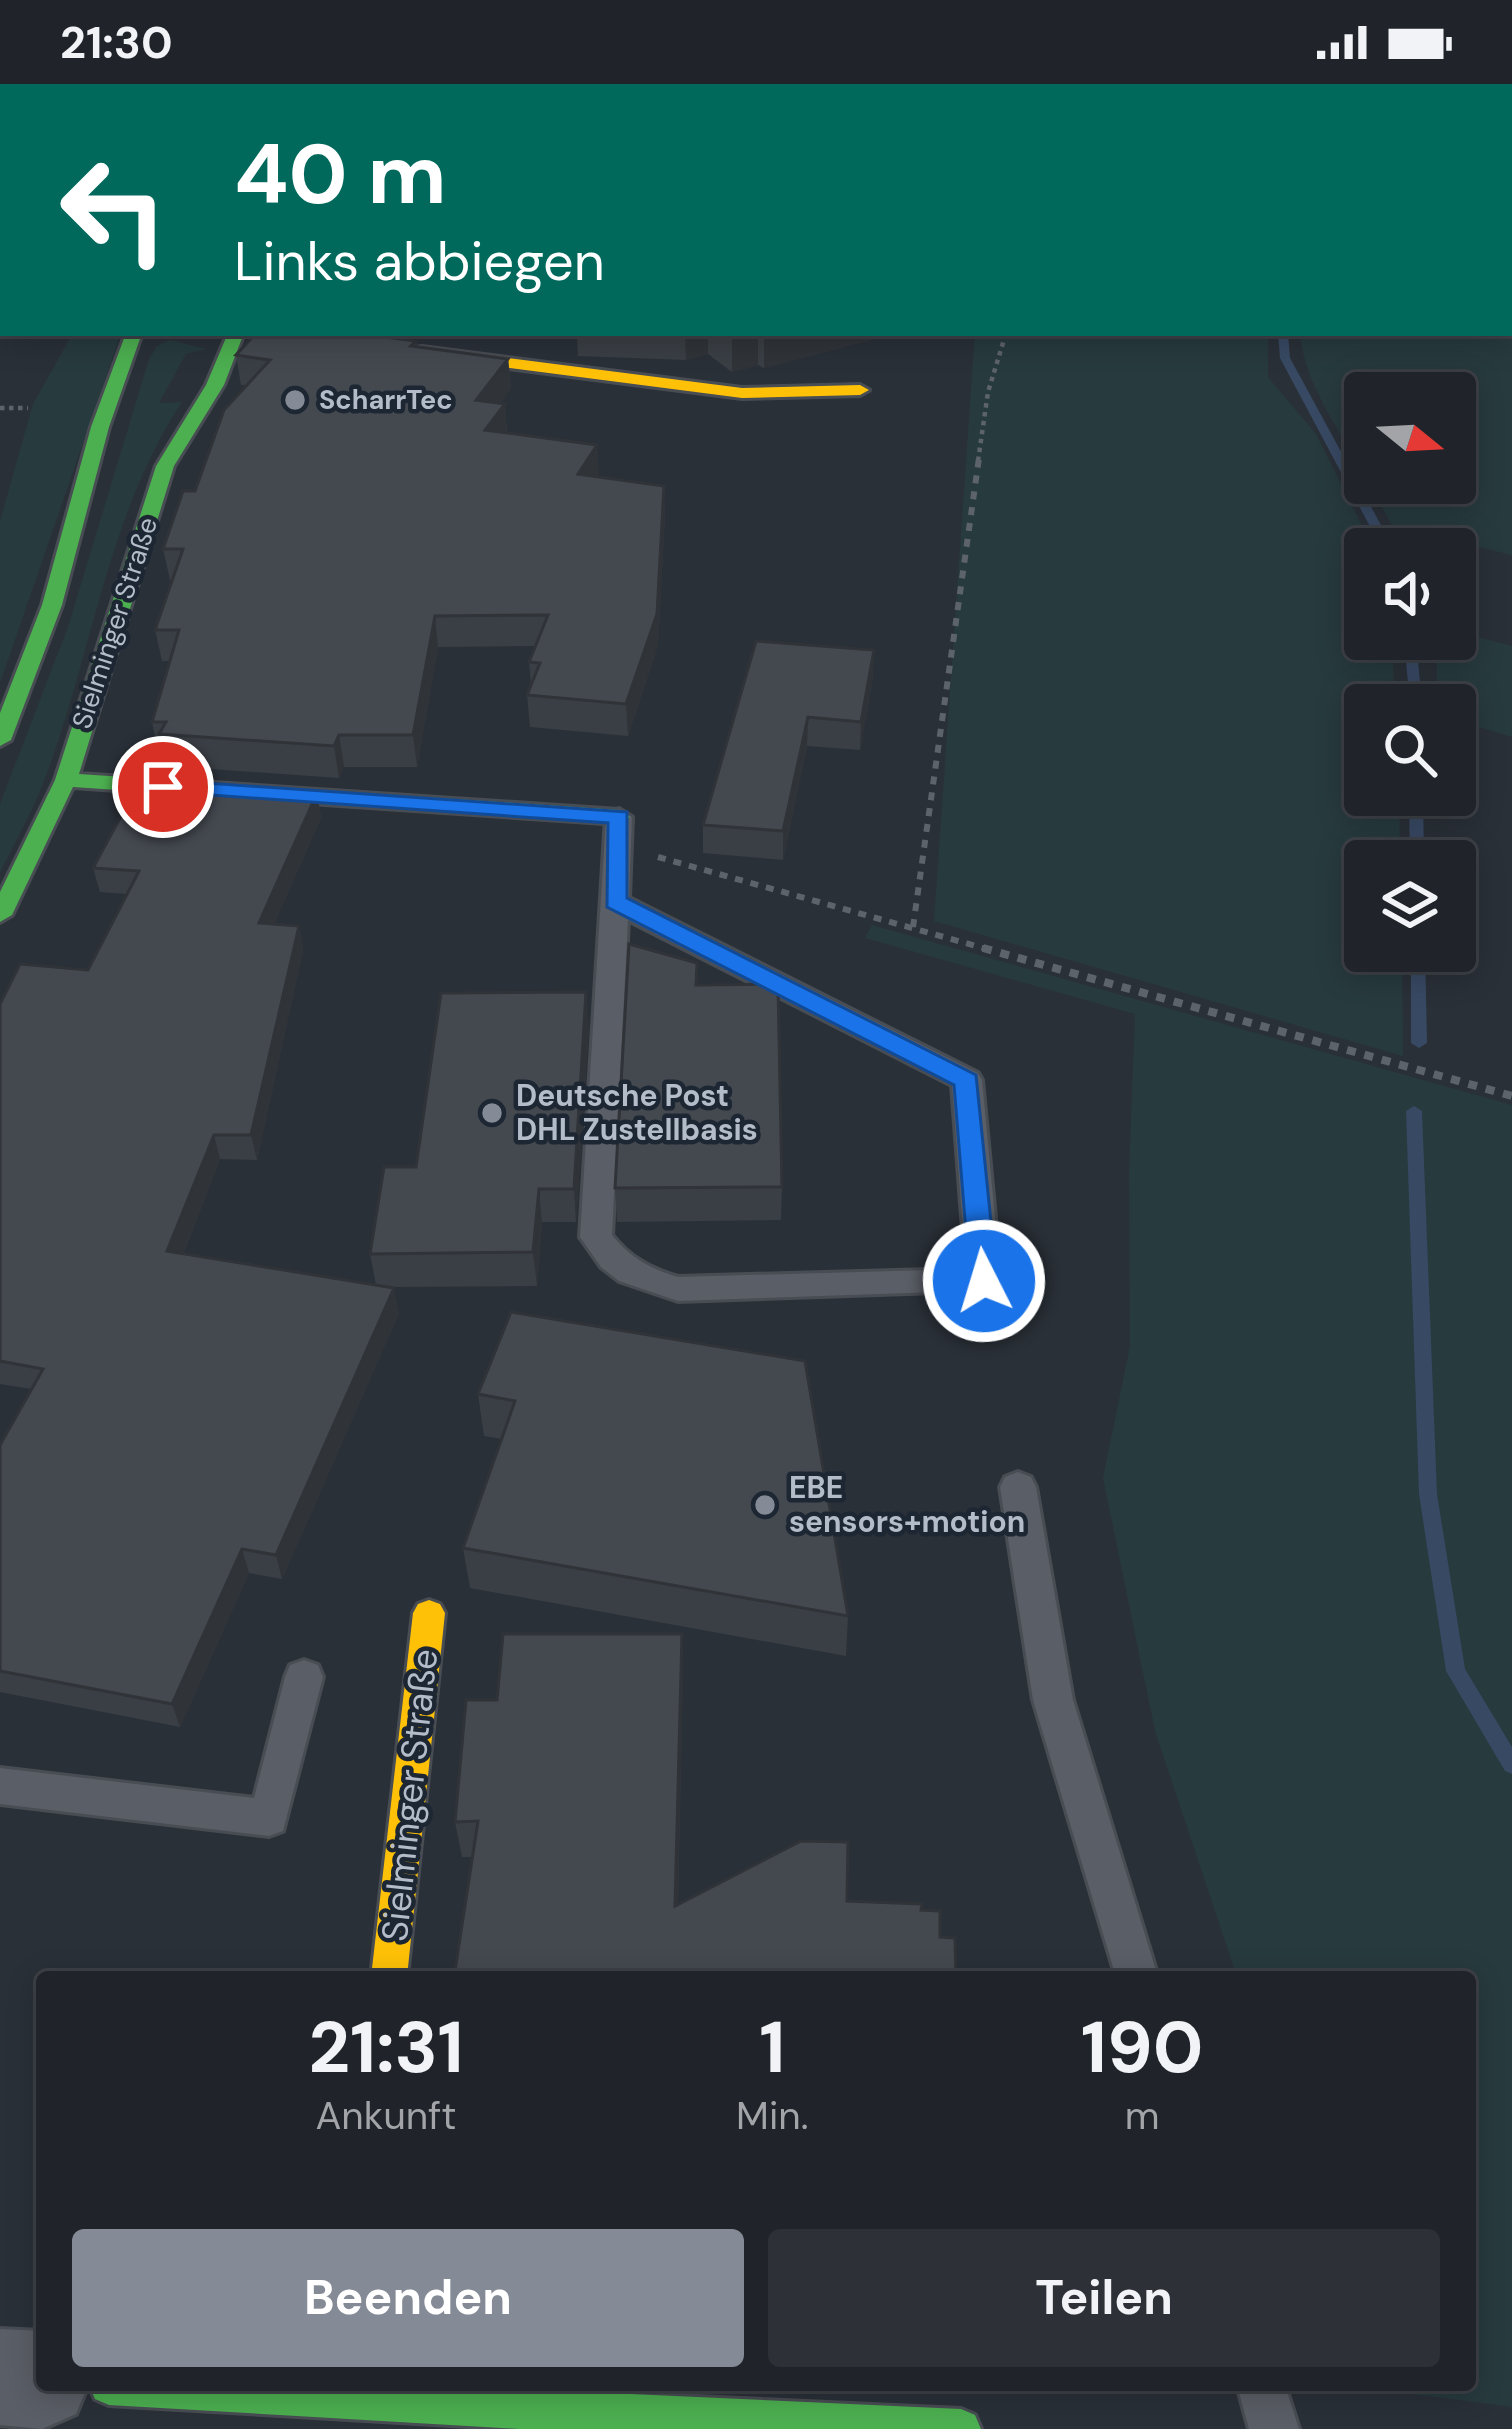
<!DOCTYPE html>
<html lang="de">
<head>
<meta charset="utf-8">
<style>
  body { margin:0; font-family:"DM Sans",sans-serif; background:#2d3036; color:#f1f3f6; height:100vh; display:flex; flex-direction:column; font-size:45px; white-space:nowrap }
  * { box-sizing:border-box; margin:0 }
  p { font-size:39px; color:#a2a4a8 }
  .icon { flex:none; width:66px; height:66px; fill:none; stroke:currentColor; stroke-width:2; stroke-linecap:round; stroke-linejoin:round }
  .map { position:relative; flex:1; overflow:hidden }
  .panel { position:absolute; left:36px; top:1887px; width:1440px; height:420px; display:flex; flex-direction:column; background:#20242a; border-radius:12px; box-shadow:0 6px 30px #0003,0 0 0 3px #3d4147 }
  .panel>* { flex:none }
  .top-card { position:absolute; left:0px; top:0px; width:1512px; height:252px; box-shadow:0 6px 30px #0003,0 0 0 3px #3d4147; background:#00695c; color:#fff; overflow:hidden }
  .needle { width:78px; rotate:108deg }
  .fabs { position:absolute; left:1344px; top:288px; display:grid; gap:24px }
  .fabs a { display:grid; place-items:center; width:132px; height:132px; border-radius:12px; background:#20242a; box-shadow:0 6px 30px #0003,0 0 0 3px #3d4147; font-size:60px }
  .pin { position:absolute; display:grid; place-items:center; width:102px; height:102px; color:#fff; margin:-51px; border:6px solid #fff; border-radius:50%; box-shadow:0 3px 12px #0007 }
  .me { position:absolute; width:132px; margin:-66px; rotate:355deg; stroke-linejoin:round; filter:drop-shadow(0 0 9px #0008) }
  .turn { display:flex; align-items:center; gap:42px; height:252px; padding:0 36px; font-size:54px }
  .turn .icon { width:156px; height:156px; stroke-width:2.5 }
  .turn b { display:block; font-size:84px; line-height:102px }
  .eta { display:flex; justify-content:space-evenly; align-items:center; height:204px; text-align:center }
  .eta b { font-size:72px; font-weight:700; line-height:84px }
  .primary-button { display:flex; gap:24px; margin-top:auto; padding:24px 36px }
  .primary-button a { flex:1; height:138px; border-radius:12px; background:#848b96; color:#fff; font-size:48px; font-weight:700; line-height:138px; text-align:center }
  .primary-button a+a { background:#2d3036; color:#f1f3f6 }
  .status { display:flex; justify-content:space-between; align-items:center; height:84px; padding:0 60px; background:#20242a; direction:ltr }
  .status svg { height:33px; fill:currentColor }
  .map>svg:first-child { display:block }
</style>
</head>
<body>
<div class="status"><b>21:30</b><svg viewBox="0 0 49 12"><path d="M0 12V9h3v3zM5 12V6h3v6zM10 12V3h3v9zM15 12V0h3v12zM26 1h20v11H26zM47 4h2v5h-2z"/></svg></div>
<div class="map">
<svg width="1512" height="2345" viewBox="0 0 1512 2345">
  <rect width="100%" height="100%" fill="#2a3038"/>
  <!-- green -->
  <g fill="#273a3e">
    <path d="M373,0H1272L371,3Z"/>
    <path d="M1510,39L1512,50V471L1393,443L1369,399H1455V309H1365V393C1341,348 1304,300 1300,249H1509Z"/>
    <path d="M73,249H121L0,599V437L33,320Z"/>
    <path d="M975,249H1268V293L1316,350L1367,452L1371,465H1365V555H1392L1395,621H1365V711H1399L1400,777H1365V867H1402L1403,972L934,837Z"/>
    <path d="M170,256L206,265L186,270L159,319L182,318C107,431 92,572 44,697C32,729 14,759 0,789V720L68,543L149,275L157,262Z"/>
    <path d="M1455,547L1512,562V653L1455,636V621H1437V555H1455Z"/>
    <path d="M872,841L1512,1021V2323L1375,2305L1374,2301H1470V1893H1237L1155,1647L1103,1394L1130,1262L1129,1088L1135,930L865,854Z"/>
  </g>
  <g fill="none" stroke-linecap="round" stroke-linejoin="round">
    <!-- stream -->
    <g fill="#384963" fill-rule="evenodd">
      <rect x="1274" y="0" width="8" height="3"/>
      <path d="M1278,249H1288L1290,274L1394,465H1382L1280,274Z"/>
      <path d="M1404,555H1416L1422,621H1410Z"/>
      <path d="M1409,711H1423L1424,777H1410Z"/>
      <path d="M1411,867H1425L1427,959L1419,964L1411,959Z"/>
      <path d="M1414,1022L1422,1027L1437,1410L1465,1585L1512,1663V1690L1505,1687L1446,1587L1419,1410L1406,1027Z"/>
    </g>
    <!-- lane casing -->
    <g stroke="#484c53" stroke-width="6">
      <g id="lane">
        <path d="M619,725L632,733L629,814L978,989L982,996L1001,1197L996,1206L678,1217L619,1197L601,1183L580,1153L606,733ZM628,836L952,1001L966,1185L678,1193C651,1185 630,1174 612,1151Z"/>
        <path d="M1018,1388L1031,1393L1036,1403L1073,1616L1158,1893H1116L1033,1616L1000,1403L1005,1393Z"/>
        <path d="M304,1576L318,1581L323,1593L283,1747L269,1752L0,1720V1684L254,1714L285,1593L290,1581Z"/>
        <path d="M1237,2301H1285L1299,2345H1249Z"/>
      </g>
    </g>
    <!-- street casing -->
    <g stroke="#484c53" stroke-width="6">
      <path id="street" d="M0,2245L42,2247V2301H88L76,2330L42,2345L0,2341Z"/>
    </g>
    <!-- fast casing -->
    <g stroke="#484c53" stroke-width="6">
      <g id="fast">
        <path d="M335,0H349L333,3Z"/>
        <path d="M126,249H142L109,343L62,521L11,656L0,662V629L42,521L91,343Z"/>
        <path d="M228,249H244L224,301L174,382L79,690L619,726L630,733L619,740L73,703L12,831L0,838V808L55,696L156,382L206,301Z"/>
        <path d="M89,2301H431L961,2325L975,2331L981,2345H519L109,2321L95,2315Z"/>
      </g>
    </g>
    <!-- slow casing -->
    <g stroke="#484c53" stroke-width="6">
      <g id="slow">
        <path d="M422,263L742,304L860,301L869,306L860,311L742,314L416,272V264Z"/>
        <path d="M429,1516L440,1520L445,1529L407,1893H371L413,1529L418,1520Z"/>
      </g>
    </g>
    <!-- path-far2 -->
    <g stroke="#5d636a" stroke-width="4.5" stroke-dasharray="4.5 4.5" stroke-linecap="butt">
      <path d="M1316,0L1332,3"/>
      <path d="M0,324H28"/>
      <path d="M978,377L988,308L1006,249"/>
    </g>
    <!-- path-far1 -->
    <g stroke="#5d636a" stroke-width="6" stroke-dasharray="8 8" stroke-linecap="butt">
      <path d="M658,773L994,867"/>
      <path d="M913,843L979,374"/>
    </g>
    <!-- path -->
    <path stroke="#5d636a" stroke-width="8" stroke-dasharray="9 9" stroke-linecap="butt" d="M983,864L1512,1012"/>
    <!-- lane -->
    <use href="#lane" fill="#5a5e66" fill-rule="evenodd"/>
    <!-- street -->
    <use href="#street" fill="#5a5e66" fill-rule="evenodd"/>
    <!-- fast -->
    <use href="#fast" fill="#4caf50" fill-rule="evenodd"/>
    <!-- slow -->
    <use href="#slow" fill="#ffc107" fill-rule="evenodd"/>
  </g>
  <!-- wall -->
  <g fill="#3a3f45">
    <path d="M173,0H279L276,3H173Z"/>
    <path d="M384,249H448L447,252Z"/>
    <path d="M577,249H885V252L764,284L758,281L732,288L708,270L686,276L578,272Z"/>
    <path d="M416,257L417,263L508,275L511,304L499,320H505L507,349L597,361L598,393L664,402L665,432L658,561L628,652L530,643L527,611L531,601L529,578L535,562L438,563L417,683H344L339,694L166,682L163,670H159L152,638L170,577H162L155,546L172,496H170L163,465L195,407L246,301H241L236,271Z"/>
    <path d="M756,557L873,593L860,666L807,662L783,776L703,769V741Z"/>
    <path d="M317,709L321,734L274,840L299,842L303,866L257,1076L220,1075L183,1170L376,1201L370,1170L416,1083L589,942L576,1138H542L537,1202L385,1203L399,1229L282,1495L249,1489L180,1643L0,1608V1361L31,1305L0,1300V920L88,886L127,810L100,808L93,784Z"/>
    <path d="M697,901L782,1103L781,1136L617,1138L615,1104Z"/>
    <path d="M511,1228L848,1532L846,1572L470,1504L463,1464L502,1355L484,1352L478,1310Z"/>
    <path d="M682,1550L683,1587L678,1821L847,1817L921,1826L940,1853L956,1893L472,1773H462L455,1738L497,1616Z"/>
  </g>
  <!-- shaded-wall -->
  <g fill="#303338">
    <path d="M685,249H708V270L686,276Z"/>
    <path d="M732,249H758V281L732,288Z"/>
    <path d="M764,249H885V252L764,284Z"/>
    <path d="M508,275L511,304L479,346L476,316Z"/>
    <path d="M505,320L507,350L485,346Z"/>
    <path d="M597,361L599,391L580,420L578,390Z"/>
    <path d="M664,402L665,432L658,561L628,652L626,620Z"/>
    <path d="M435,532L438,563L417,683L413,651Z"/>
    <path d="M874,566L873,593L860,666L861,638Z"/>
    <path d="M808,633L807,662L783,776V747Z"/>
    <path d="M339,651L344,683L339,694L334,662Z"/>
    <path d="M317,709L321,734L264,863L259,839Z"/>
    <path d="M299,842L303,866L257,1076L251,1051Z"/>
    <path d="M586,908L589,942L576,1138L574,1105Z"/>
    <path d="M214,1051L220,1075L174,1192L167,1167Z"/>
    <path d="M539,1105L542,1138L537,1202L533,1168Z"/>
    <path d="M394,1204L399,1229L282,1495L276,1471Z"/>
    <path d="M242,1465L249,1489L180,1643L172,1620Z"/>
    <path d="M682,1550L683,1587L677,1857L675,1822Z"/>
  </g>
  <!-- building -->
  <g fill="#444950" stroke="#303338" stroke-width="3">
    <path d="M256,249H354L416,257L411,262L508,275L476,316L505,320L485,346L597,361L578,390L664,402L657,530L626,620L527,611L540,579L529,578L548,531L435,532L413,651H339L334,662L159,650L166,638H152L179,546H155L183,465H163L183,407H195L224,326L270,276L236,271Z"/>
    <path d="M756,557L874,566L861,638L808,633L783,747L703,741Z"/>
    <path d="M140,697L317,709L259,839L299,842L251,1051H214L167,1167L394,1204L276,1471L242,1465L172,1620L0,1587V1361L43,1285L0,1277V920L20,880L88,886L139,787L93,784Z"/>
    <path d="M629,860L697,879L696,901L778,900L782,1103L615,1104Z"/>
    <path d="M586,908L574,1105H539L533,1168L370,1170L384,1083H416L441,909Z"/>
    <path d="M511,1228L805,1277L848,1532L463,1464L515,1317L478,1310Z"/>
    <path d="M503,1550H682L675,1822L801,1757L848,1758L847,1817L922,1820L921,1826L940,1827V1853L955,1854L956,1893H454L478,1737L455,1738L466,1616H497Z"/>
  </g>
  <!-- route -->
  <path fill="#1a73e8" stroke="#114b97" stroke-width="3" d="M163,696L627,728V814L976,991L997,1197L993,1205H974L970,1197L954,1001L607,823L608,739L155,707V698Z"/>
  <!-- markers -->
  <g fill="#848b96" stroke="#1d2633" stroke-width="4.5">
    <circle cx="295" cy="316" r="12"/>
    <circle cx="492" cy="1029" r="12"/>
    <circle cx="765" cy="1421" r="12"/>
  </g>
  <g text-anchor="middle" stroke-width="9" stroke-linejoin="round" paint-order="stroke">
    <!-- far-poi labels -->
    <g font-size="27" font-weight="bold" fill="#b4bcc9" stroke="#1d2633" text-anchor="start">
      <text x="319" y="325">ScharrTec</text>
    </g>
    <!-- far-street labels -->
    <g font-size="27" fill="#b4bcc9" stroke="#1d2633">
      <text transform="translate(115 539) rotate(-72)" y="9">Sielminger Straße</text>
    </g>
    <!-- poi labels -->
    <g font-size="30" font-weight="bold" fill="#b4bcc9" stroke="#1d2633" text-anchor="start">
      <text x="516" y="1022">Deutsche Post<tspan x="516" dy="34">DHL Zustellbasis</tspan></text>
      <text x="789" y="1414">EBE<tspan x="789" dy="34">sensors+motion</tspan></text>
    </g>
    <!-- near-street labels -->
    <g font-size="36" fill="#b4bcc9" stroke="#1d2633">
      <text transform="translate(409 1711) rotate(-84)" y="13">Sielminger Straße</text>
    </g>
  </g>
</svg>
<div class="fabs">
<a><svg class="needle" viewBox="-14 -14 28 28"><path d="M0-13l5 13h-10z" fill="#e53935"/><path d="M0 13l5-13h-10z" fill="#a2a4a8"/></svg></a>
<a><svg class="icon" aria-label="sound" viewBox="0 0 24 24"><path d="M4 9h4l5-4v14l-5-4H4zM17 9q2 3 0 6"/></svg></a>
<a><svg class="icon" aria-label="search" viewBox="0 0 24 24"><circle cx="10" cy="10" r="6"/><path d="M15 15l6 6"/></svg></a>
<a><svg class="icon" aria-label="layers" viewBox="0 0 24 24"><path d="M12 4l9 5-9 5-9-5zM3 14l9 5 9-5"/></svg></a>
</div>
<div class="pin" style="left:163px;top:703px;background:#d93025"><svg class="icon" aria-label="arrive" viewBox="0 0 24 24"><path d="M6 21V4h12l-3 4 3 4H6"/></svg></div>
<svg class="me" style="left:984px;top:1197px" viewBox="-20 -20 40 40"><circle r="17" fill="#1a73e8" stroke="#fff" stroke-width="3"/><path d="M0-11L8 9 0 5-8 9z" fill="#fff"/></svg>
<div class="top-card">
<div class="turn"><svg class="icon" aria-label="left" viewBox="0 0 24 24"><path d="M17 20v-9H6M10 6l-5 5 5 5"/></svg><div><b>40 m</b>Links abbiegen</div></div>
</div>
<section class="panel">
<div class="eta">
<div><b>21:31</b><p>Ankunft</p></div>
<div><b>1</b><p>Min.</p></div>
<div><b>190</b><p>m</p></div>
</div>
<div class="primary-button"><a>Beenden</a><a>Teilen</a></div>
</section>
</div>
</body>
</html>
